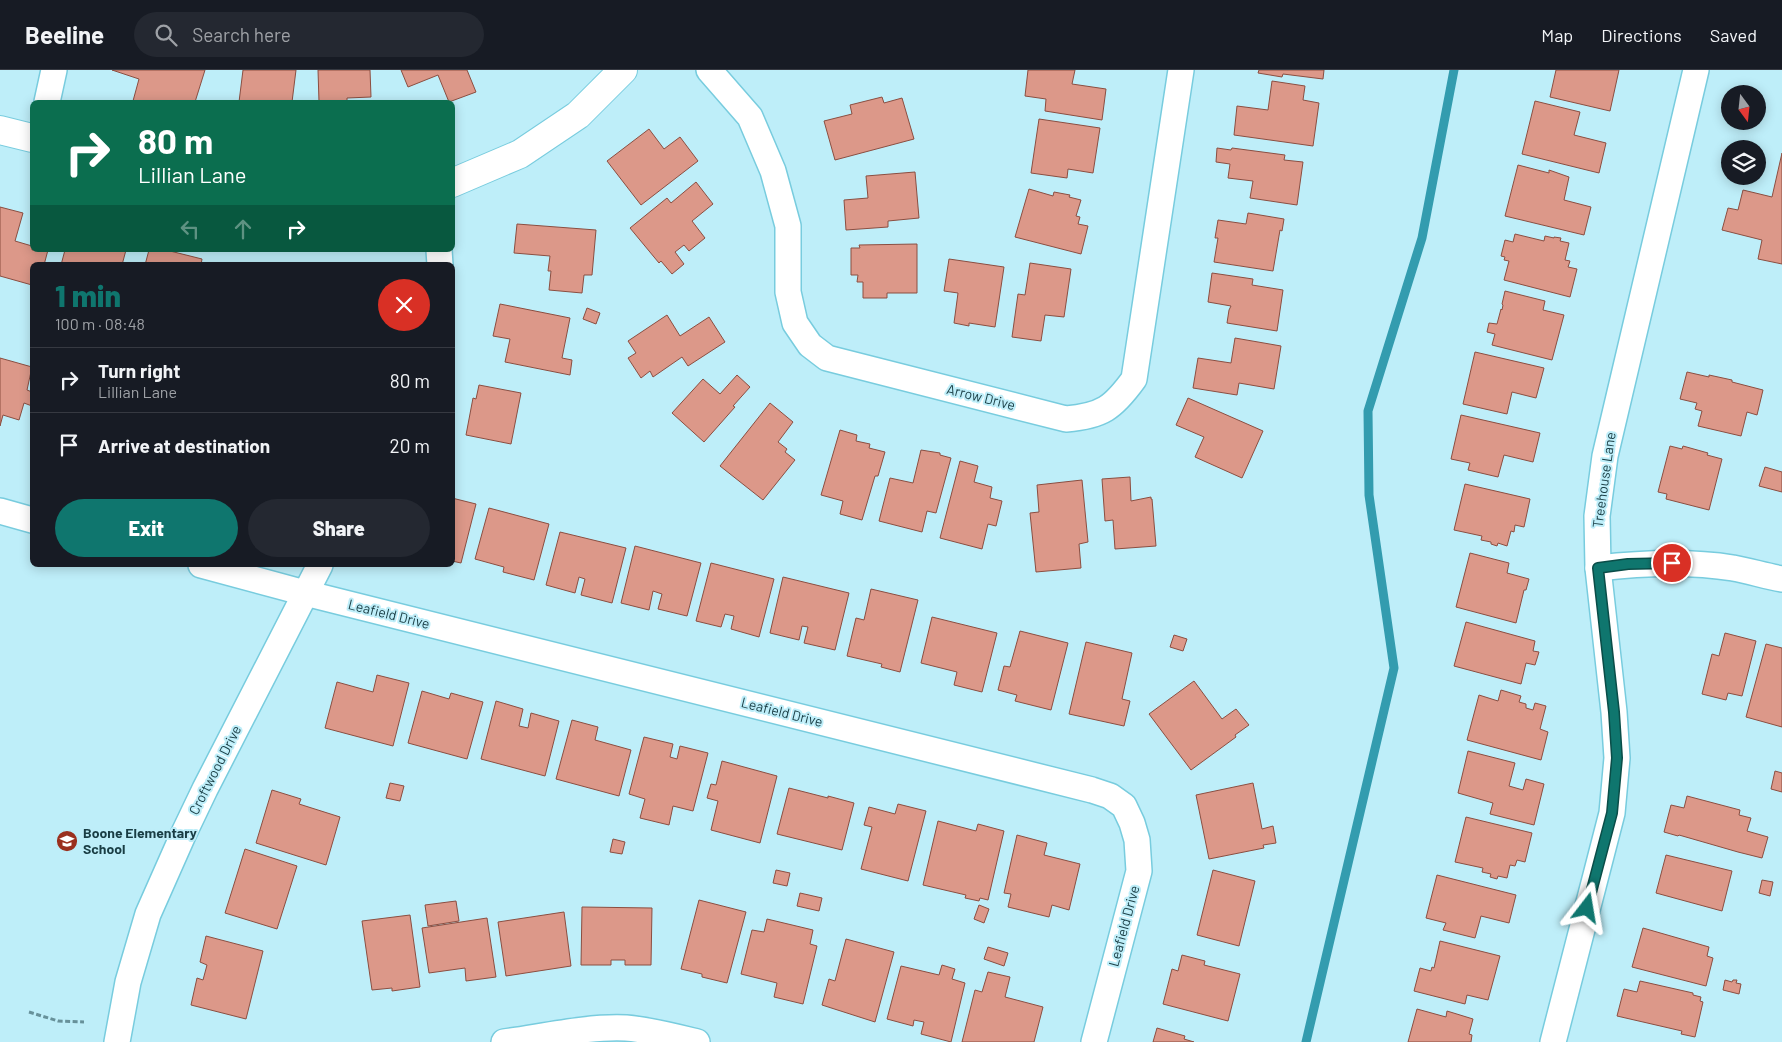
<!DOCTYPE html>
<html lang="en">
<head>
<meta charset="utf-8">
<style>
  body { margin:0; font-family:Barlow,sans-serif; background:#242831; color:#f1f3f6; height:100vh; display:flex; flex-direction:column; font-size:19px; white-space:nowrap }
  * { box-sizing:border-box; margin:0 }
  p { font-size:16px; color:#9ea1a6 }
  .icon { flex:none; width:28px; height:28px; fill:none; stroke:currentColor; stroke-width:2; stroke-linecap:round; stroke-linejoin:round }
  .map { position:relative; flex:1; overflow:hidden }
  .side { position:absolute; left:30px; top:192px; width:425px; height:305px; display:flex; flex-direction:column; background:#171b24; border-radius:8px; box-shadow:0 2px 12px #0003 }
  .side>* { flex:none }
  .banner { position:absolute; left:30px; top:30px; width:425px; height:152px; border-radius:8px; box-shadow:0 2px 12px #0003; background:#0b6e4f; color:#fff; overflow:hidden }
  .needle { width:32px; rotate:165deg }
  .buttons { position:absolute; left:1721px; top:15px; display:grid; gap:10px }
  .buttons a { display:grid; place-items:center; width:45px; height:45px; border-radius:50%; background:#171b24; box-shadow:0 2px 12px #0003; font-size:25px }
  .pin { position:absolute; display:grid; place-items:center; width:42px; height:42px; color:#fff; margin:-21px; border:2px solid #fff; border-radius:50%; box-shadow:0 1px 5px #0007 }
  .me { position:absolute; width:55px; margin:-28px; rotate:14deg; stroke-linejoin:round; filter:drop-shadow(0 0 4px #0008) }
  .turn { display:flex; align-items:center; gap:18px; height:105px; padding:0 25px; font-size:22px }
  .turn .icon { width:65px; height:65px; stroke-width:2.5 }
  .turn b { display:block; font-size:35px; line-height:42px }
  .lanes { display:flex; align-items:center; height:48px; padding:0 25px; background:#0003; justify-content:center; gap:25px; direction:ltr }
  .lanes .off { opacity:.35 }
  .round { display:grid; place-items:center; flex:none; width:52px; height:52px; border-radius:26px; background:#242831 }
  .headline { display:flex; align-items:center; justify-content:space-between; height:85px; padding:0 25px }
  h1 { font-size:30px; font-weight:800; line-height:38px; color:#0f766e }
  .cta { display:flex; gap:10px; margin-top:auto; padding:10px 25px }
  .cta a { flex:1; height:58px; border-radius:30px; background:#0f766e; color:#fff; font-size:20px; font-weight:800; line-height:58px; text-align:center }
  .cta a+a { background:#242831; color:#f1f3f6 }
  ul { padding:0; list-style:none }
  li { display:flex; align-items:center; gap:15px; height:65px; padding:0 25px; border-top:1px solid #363941 }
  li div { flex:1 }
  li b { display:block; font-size:19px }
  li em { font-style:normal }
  header { display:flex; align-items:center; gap:30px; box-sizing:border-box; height:70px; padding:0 25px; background:#171b24; border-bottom:1px solid #363941 }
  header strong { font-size:24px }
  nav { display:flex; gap:28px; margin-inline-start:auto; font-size:18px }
  .search { width:350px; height:45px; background:#242831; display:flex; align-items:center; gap:12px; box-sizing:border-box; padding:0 18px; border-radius:28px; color:#9ea1a6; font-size:19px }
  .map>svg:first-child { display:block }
</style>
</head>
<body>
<header>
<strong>Beeline</strong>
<div class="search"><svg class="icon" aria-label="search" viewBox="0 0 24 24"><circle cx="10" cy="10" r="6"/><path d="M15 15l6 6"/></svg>Search here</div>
<nav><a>Map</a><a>Directions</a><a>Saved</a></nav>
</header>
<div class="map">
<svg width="1782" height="972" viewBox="0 0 1782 972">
  <rect width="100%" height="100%" fill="#beeef9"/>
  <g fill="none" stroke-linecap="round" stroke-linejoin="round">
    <!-- stream -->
    <path stroke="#339caf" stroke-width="9" d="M1306,972L1394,598L1369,425L1368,341L1422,168L1454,0"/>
  </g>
  <!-- building -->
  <g fill="#dc9889" stroke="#8b4e41">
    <path d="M112,0H205L195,32H139L133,31L139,9Z"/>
    <path d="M243,0H296L292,32H239Z"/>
    <path d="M318,0H370L371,27L347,28V32H319Z"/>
    <path d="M401,0H467L476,22L449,32L438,5L408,17Z"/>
    <path d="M1028,0H1075L1072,14L1106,19L1102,50L1045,41L1046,29L1025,26Z"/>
    <path d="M1259,0H1324L1323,9L1283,4L1282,7L1258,3Z"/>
    <path d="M1556,0H1619L1610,41L1550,27Z"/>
    <path d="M1272,11L1305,16L1303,30L1319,33L1313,76L1234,65L1237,36L1268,40Z"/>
    <path d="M882,27L884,33L902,28L914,69L835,90L824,51L852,44L850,35Z"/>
    <path d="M1535,31L1580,42L1574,65L1606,73L1599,103L1522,84Z"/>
    <path d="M1039,49L1100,58L1093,103L1068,99L1067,108L1031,103Z"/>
    <path d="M649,59L664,79L680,67L698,91L641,135L607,91Z"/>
    <path d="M1217,78L1231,80L1232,78L1285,85L1284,90L1303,92L1297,135L1250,128L1253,111L1228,108L1230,94L1216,92Z"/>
    <path d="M1782,83V194L1758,189L1762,170L1722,160L1728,138L1738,140L1743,120L1772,127Z"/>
    <path d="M1518,95L1549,103V100L1569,107L1564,130L1591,137L1584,165L1505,146Z"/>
    <path d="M915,102L919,148L888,151V157L846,160L844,130L868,128L866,106Z"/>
    <path d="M696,112L713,134L692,151L705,168L689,181L684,175L675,182L684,194L672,204L661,191L659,193L630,158L667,128L671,133Z"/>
    <path d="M1029,119L1053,126L1054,122L1070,125L1069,127L1081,130L1076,146L1080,147L1078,154L1088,156L1081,184L1015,167Z"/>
    <path d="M0,137L23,143L15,171L32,176V180H48L44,195H32V215L0,206Z"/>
    <path d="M1248,143L1284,149L1282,161L1280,160L1273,201L1214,192L1218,168H1215L1218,150L1246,154Z"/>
    <path d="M517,154L596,160L592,205H584L582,223L549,220L551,201H548L550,186L514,183Z"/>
    <path d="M1515,164L1544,171L1545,166L1554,168V167L1561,168L1560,171L1569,173L1565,190L1570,191L1568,197L1577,199L1570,227L1504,210L1509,191L1504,190L1505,187L1501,186L1505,170L1513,172Z"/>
    <path d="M917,174V223H887V228H863V212H857L858,205H851V178H860L859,175Z"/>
    <path d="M65,180H126L122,195H61Z"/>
    <path d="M149,180H166L202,189L201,195H145Z"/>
    <path d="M949,189L1004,197L995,257L969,253V256L954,253L958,223L944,221Z"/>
    <path d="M1030,193L1071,199L1064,247L1045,245L1041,271L1012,267L1018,224L1025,225Z"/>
    <path d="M1212,203L1253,209L1252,215L1283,220L1277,261L1227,253L1229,240L1231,236L1208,232Z"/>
    <path d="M1505,221L1545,231L1543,240L1564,245L1552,290L1492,275L1495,264L1487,262L1489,253L1497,254L1501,239L1502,240L1503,235L1502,234Z"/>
    <path d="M500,234L570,248L562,288L572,290L570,305L505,292L510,269L493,266Z"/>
    <path d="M587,238L600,243L596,254L583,249Z"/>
    <path d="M667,245L680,266L709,247L725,272L688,296L682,287L653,307L650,301L641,308L628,288L636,283L628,271Z"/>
    <path d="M1235,268L1281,276L1274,319L1239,313L1237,325L1193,318L1198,288L1231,293Z"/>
    <path d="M1475,282L1544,298L1536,328L1512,322L1507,344L1463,334Z"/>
    <path d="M0,288L32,297L27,320L32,322V336L24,333L19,350L3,345L0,356Z"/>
    <path d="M1687,302L1709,307V305L1732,310V312L1763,320L1757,345L1747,342L1741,366L1698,356L1702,341L1695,339L1697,333L1680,329Z"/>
    <path d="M737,305L750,317L733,336L735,337L704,372L672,343L703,309L720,324Z"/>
    <path d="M479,315L521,323L511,374L466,365L473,328L476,329Z"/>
    <path d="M1188,328L1263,361L1242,408L1195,387L1204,367L1176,355Z"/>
    <path d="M770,333L793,352L778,372L787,379L785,382L795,390L763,430L720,396Z"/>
    <path d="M1461,345L1540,363L1533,392L1504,385L1498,407L1468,400L1470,393L1451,389Z"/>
    <path d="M840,360L857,365L856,371L870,374L869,378L885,382L878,406H875L862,450L840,444L843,431L821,425Z"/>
    <path d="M1670,376L1682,379L1683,376L1708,383L1707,385L1722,389L1709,440L1666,429L1667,424L1658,422Z"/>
    <path d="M921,380L940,383V385L951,388L936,443L927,441L922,462L879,451L890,408L913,413Z"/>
    <path d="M960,391L978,396L974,412L992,417L990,428L1002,431L996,456L988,454L982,479L940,468Z"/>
    <path d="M1765,397L1782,402V422L1759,416Z"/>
    <path d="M1130,407L1131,431L1151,427V429H1152L1156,476L1115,479L1113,450L1105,451L1102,409Z"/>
    <path d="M1082,410L1088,472L1079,474L1081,498L1036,502L1030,443L1039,442L1037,415Z"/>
    <path d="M1465,414L1530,429L1524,457L1515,455L1514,462L1511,461L1507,476L1498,473L1497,476L1491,474V472L1481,470L1482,466L1454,460Z"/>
    <path d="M452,428L476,434L461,493L452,491Z"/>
    <path d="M489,438L549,454L534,510L503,502L504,497L475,489Z"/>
    <path d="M560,462L626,478L612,533L581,525L585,509L579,507L575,523L546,515Z"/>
    <path d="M635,476L701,493L687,546L658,539L662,524L653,521L649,540L621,533Z"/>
    <path d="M1470,483L1509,493L1507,503L1529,509L1526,520H1524L1516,553L1456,537Z"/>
    <path d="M711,493L774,509L759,567L731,559L734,546L725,544L721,557L696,551Z"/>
    <path d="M783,507L849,523L835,580L804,573L808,557L802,556L799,570L770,563Z"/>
    <path d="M871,519L918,530L900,602L881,597L882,594L847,586L856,548L864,550Z"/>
    <path d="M932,547L997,563L982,622L954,615L957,602L921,593Z"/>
    <path d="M1466,552L1535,571L1533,581L1539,582L1535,595L1526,593L1521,614L1454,596Z"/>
    <path d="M1020,561L1068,573L1051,640L1015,631L1017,625L998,620L1004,596L1010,597Z"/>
    <path d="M1725,563L1756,571L1742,626L1728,623L1726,630L1702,624L1712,584L1719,586Z"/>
    <path d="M1174,565L1187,569L1183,581L1170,577Z"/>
    <path d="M1086,572L1132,583L1122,629L1130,631L1124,656L1069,644Z"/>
    <path d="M1766,574L1782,578V657L1746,647Z"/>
    <path d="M377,605L409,613L393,676L325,658L337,612L373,622Z"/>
    <path d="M1194,611L1222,649L1236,639L1249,655L1235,665L1236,667L1191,700L1149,644Z"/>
    <path d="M1501,620L1521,626L1519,632L1526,634V638L1533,640L1535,633L1546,636L1540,659L1548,662L1541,690L1467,670L1479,625L1498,631Z"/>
    <path d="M422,621L449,629L451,623L483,632L467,689L408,673Z"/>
    <path d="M496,631L523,639L519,656L528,658L531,643L559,651L545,706L481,689Z"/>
    <path d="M572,650L598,657L595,670L631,680L619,726L556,709Z"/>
    <path d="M644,667L673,674L670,687L677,689L680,676L708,683L693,741L673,736L669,755L640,748L645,729L629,724Z"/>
    <path d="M1468,681L1515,693L1509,716L1523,720L1526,709L1544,714L1534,755L1490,744L1493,733L1458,723Z"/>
    <path d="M722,691L777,706L760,773L711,760L718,731L707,728L711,714L716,715Z"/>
    <path d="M1775,701L1782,703V722L1771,719Z"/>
    <path d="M390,713L404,716L400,731L386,728Z"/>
    <path d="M1253,713L1262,759L1273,756L1276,773L1263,775L1264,778L1209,789L1196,725Z"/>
    <path d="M789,718L828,728V726L854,733L842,780L777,764Z"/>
    <path d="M272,720L301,729L299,734L340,747L326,795L256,773Z"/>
    <path d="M1687,726L1740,740L1739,745L1751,748L1747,761L1768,767L1762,788L1738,782L1679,765L1678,766L1664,762L1671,735L1684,738Z"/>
    <path d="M898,734L926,741L908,811L861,799L872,757L864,755L869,737L895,744Z"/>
    <path d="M1466,747L1532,763L1525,792L1517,790L1515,796L1510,795L1507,808L1498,806L1497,809L1490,807L1491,804L1482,802L1483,798L1455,792Z"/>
    <path d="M938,751L976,761L978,754L1004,761L988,830L980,828L979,831L965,828L966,825L923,815Z"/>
    <path d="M1017,765L1047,773L1044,785L1080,794L1069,840L1052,835L1049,847L1008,837L1011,824L1004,823Z"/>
    <path d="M613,769L625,772L622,784L610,782Z"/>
    <path d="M245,779L297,796L277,859L225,843Z"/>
    <path d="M1666,785L1732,801L1722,841L1656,823Z"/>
    <path d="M776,800L790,803L787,816L773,813Z"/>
    <path d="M1213,800L1255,811L1239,876L1197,865Z"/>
    <path d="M1437,805L1516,825L1509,853L1481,846L1475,868L1443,860L1446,853L1426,848Z"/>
    <path d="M1762,810L1773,812L1770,826L1759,823Z"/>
    <path d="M800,823L822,828L819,841L797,836Z"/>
    <path d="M699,830L746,842L727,913L702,907V904L681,899Z"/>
    <path d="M456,831L459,851L428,856L425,835Z"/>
    <path d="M979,835L989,839L984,853L974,849Z"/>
    <path d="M582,837L652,838L651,895H625V890H611V895H581Z"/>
    <path d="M564,842L571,896L506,906L498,852Z"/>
    <path d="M410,845L420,917L392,921V918L372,920L362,851Z"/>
    <path d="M487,848L496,907L466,911L465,898L429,903L422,858Z"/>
    <path d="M767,849L813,860L810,874L817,876L803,934L774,927L777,913L741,904L752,860L764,862Z"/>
    <path d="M1643,858L1709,877L1707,886L1713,888L1706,916L1632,897Z"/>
    <path d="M206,866L263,881L246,949L191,935L197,908L203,910L207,895L200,892Z"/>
    <path d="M846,869L894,882L875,952L822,935L829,909L835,911Z"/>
    <path d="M1440,871L1500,886L1488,930L1467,925L1465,934L1414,921L1420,898L1431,901L1432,897L1434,898Z"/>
    <path d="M988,877L1008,883L1004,896L984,889Z"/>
    <path d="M1182,885L1205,891L1204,895L1240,904L1228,951L1163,934L1172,899L1178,901Z"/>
    <path d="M942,895L955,899L952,909L965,913L951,972L921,964L924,952L914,950L913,956L887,949L901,896L939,905Z"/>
    <path d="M988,902L1010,907L1005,927L1043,937L1034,972H962L975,920L982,922Z"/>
    <path d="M1725,910L1732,912L1733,910H1737L1736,913L1741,914L1739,924L1723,920Z"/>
    <path d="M1640,911L1693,923V925L1701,927L1700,931L1703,932L1695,967L1681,964L1682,961L1617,946L1624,919L1637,922Z"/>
    <path d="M1417,939L1446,947L1447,941L1473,949L1469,964L1472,965L1471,972H1408Z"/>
    <path d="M1157,958L1185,966L1184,969L1194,972H1153Z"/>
  </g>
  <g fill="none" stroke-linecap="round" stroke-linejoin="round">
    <!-- minor casing -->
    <g stroke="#78ccde" stroke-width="28">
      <g id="minor">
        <path d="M709,0L750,47L773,101L788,156V222L795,253L810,275L827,288L1066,349C1102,346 1113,338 1134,309L1181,0"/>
        <path d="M47,32L54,0"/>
        <path d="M439,180L440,195"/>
        <path d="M0,441L32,450"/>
        <path d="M201,495L305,523L1092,720L1110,726L1124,736L1132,753L1137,770L1139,801L1094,972"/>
        <path d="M1598,498C1642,493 1689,491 1733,498C1749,501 1766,506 1782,509"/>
        <path d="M117,972L128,912L148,844L183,765L205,719L320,495"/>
        <path d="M504,972C541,967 589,956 626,958C650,960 673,966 697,972"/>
        <path d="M1553,972L1612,743L1617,688L1614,642L1598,498L1597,446L1605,386L1696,0"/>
      </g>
    </g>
    <!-- tertiary casing -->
    <g stroke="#78ccde" stroke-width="30">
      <g id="tertiary">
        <path d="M0,60L32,68"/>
        <path d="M452,113L520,84L578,45L623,0"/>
      </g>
    </g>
    <!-- path -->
    <path stroke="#67919a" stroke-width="3" stroke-dasharray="5 2.5" stroke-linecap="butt" d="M29,942L58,951L84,952"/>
    <!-- minor -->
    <use href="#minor" stroke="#fff" stroke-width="25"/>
    <!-- tertiary -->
    <use href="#tertiary" stroke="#fff" stroke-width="28"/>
  </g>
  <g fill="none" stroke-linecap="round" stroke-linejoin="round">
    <!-- route casing -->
    <g stroke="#0a4d48" stroke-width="12">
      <path id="route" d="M1587,838L1612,743L1617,688L1614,642L1598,498L1628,494L1672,493"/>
    </g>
    <!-- route -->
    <use href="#route" stroke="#0f766e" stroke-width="9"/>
  </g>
  <!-- icons -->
  <defs>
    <g id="school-disc" transform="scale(1.125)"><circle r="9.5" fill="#9a301e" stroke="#beeef9"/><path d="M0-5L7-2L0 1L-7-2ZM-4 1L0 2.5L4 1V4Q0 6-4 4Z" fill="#fff"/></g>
  </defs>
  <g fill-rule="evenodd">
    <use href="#school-disc" x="67" y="771"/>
  </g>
  <g text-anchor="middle" stroke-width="4" stroke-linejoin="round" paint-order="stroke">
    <!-- street labels -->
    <g font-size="14" fill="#193d44" stroke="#beeef9">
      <text transform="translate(981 327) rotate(14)" y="5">Arrow Drive</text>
      <text transform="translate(1604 410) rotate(-82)" y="5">Treehouse Lane</text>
      <text transform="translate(389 544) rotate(14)" y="5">Leafield Drive</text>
      <text transform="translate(782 642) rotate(14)" y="5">Leafield Drive</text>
      <text transform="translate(215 700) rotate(-63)" y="5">Croftwood Drive</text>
      <text transform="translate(1124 856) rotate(-75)" y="5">Leafield Drive</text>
    </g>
    <!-- poi labels -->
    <g font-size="14" font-weight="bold" fill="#193d44" stroke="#beeef9" text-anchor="start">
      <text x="83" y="768">Boone Elementary<tspan x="83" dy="16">School</tspan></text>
    </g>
  </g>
</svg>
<div class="buttons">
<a><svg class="needle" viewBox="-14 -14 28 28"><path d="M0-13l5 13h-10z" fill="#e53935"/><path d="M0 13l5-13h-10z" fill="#9ea1a6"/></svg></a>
<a><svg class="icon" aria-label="layers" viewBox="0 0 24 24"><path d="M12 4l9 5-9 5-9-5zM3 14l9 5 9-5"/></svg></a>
</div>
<div class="pin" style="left:1672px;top:493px;background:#d93025"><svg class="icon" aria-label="arrive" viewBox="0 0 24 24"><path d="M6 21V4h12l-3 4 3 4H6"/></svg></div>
<svg class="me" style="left:1587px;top:838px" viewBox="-20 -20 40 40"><path d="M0-17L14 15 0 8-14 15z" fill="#0f766e" stroke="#fff" stroke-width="4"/></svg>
<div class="banner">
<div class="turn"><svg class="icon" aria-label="right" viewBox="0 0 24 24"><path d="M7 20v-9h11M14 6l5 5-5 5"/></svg><div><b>80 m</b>Lillian Lane</div></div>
<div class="lanes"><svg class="icon off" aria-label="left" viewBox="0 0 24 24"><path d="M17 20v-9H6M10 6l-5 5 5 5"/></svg><svg class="icon off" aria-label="ahead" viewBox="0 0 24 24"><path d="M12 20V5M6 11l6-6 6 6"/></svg><svg class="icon" aria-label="right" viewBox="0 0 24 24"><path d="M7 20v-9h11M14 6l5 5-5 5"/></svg></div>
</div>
<section class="side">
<div class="headline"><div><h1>1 min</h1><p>100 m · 08:48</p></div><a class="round" style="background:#d93025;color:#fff"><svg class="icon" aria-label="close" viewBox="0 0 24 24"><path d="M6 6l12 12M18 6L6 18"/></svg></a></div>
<ul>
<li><svg class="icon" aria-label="right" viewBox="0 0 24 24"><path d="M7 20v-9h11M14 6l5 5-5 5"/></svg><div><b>Turn right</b><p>Lillian Lane</p></div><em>80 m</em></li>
<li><svg class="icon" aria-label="arrive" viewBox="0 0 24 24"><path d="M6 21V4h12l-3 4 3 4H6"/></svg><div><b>Arrive at destination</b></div><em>20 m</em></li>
</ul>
<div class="cta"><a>Exit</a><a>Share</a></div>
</section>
</div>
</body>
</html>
